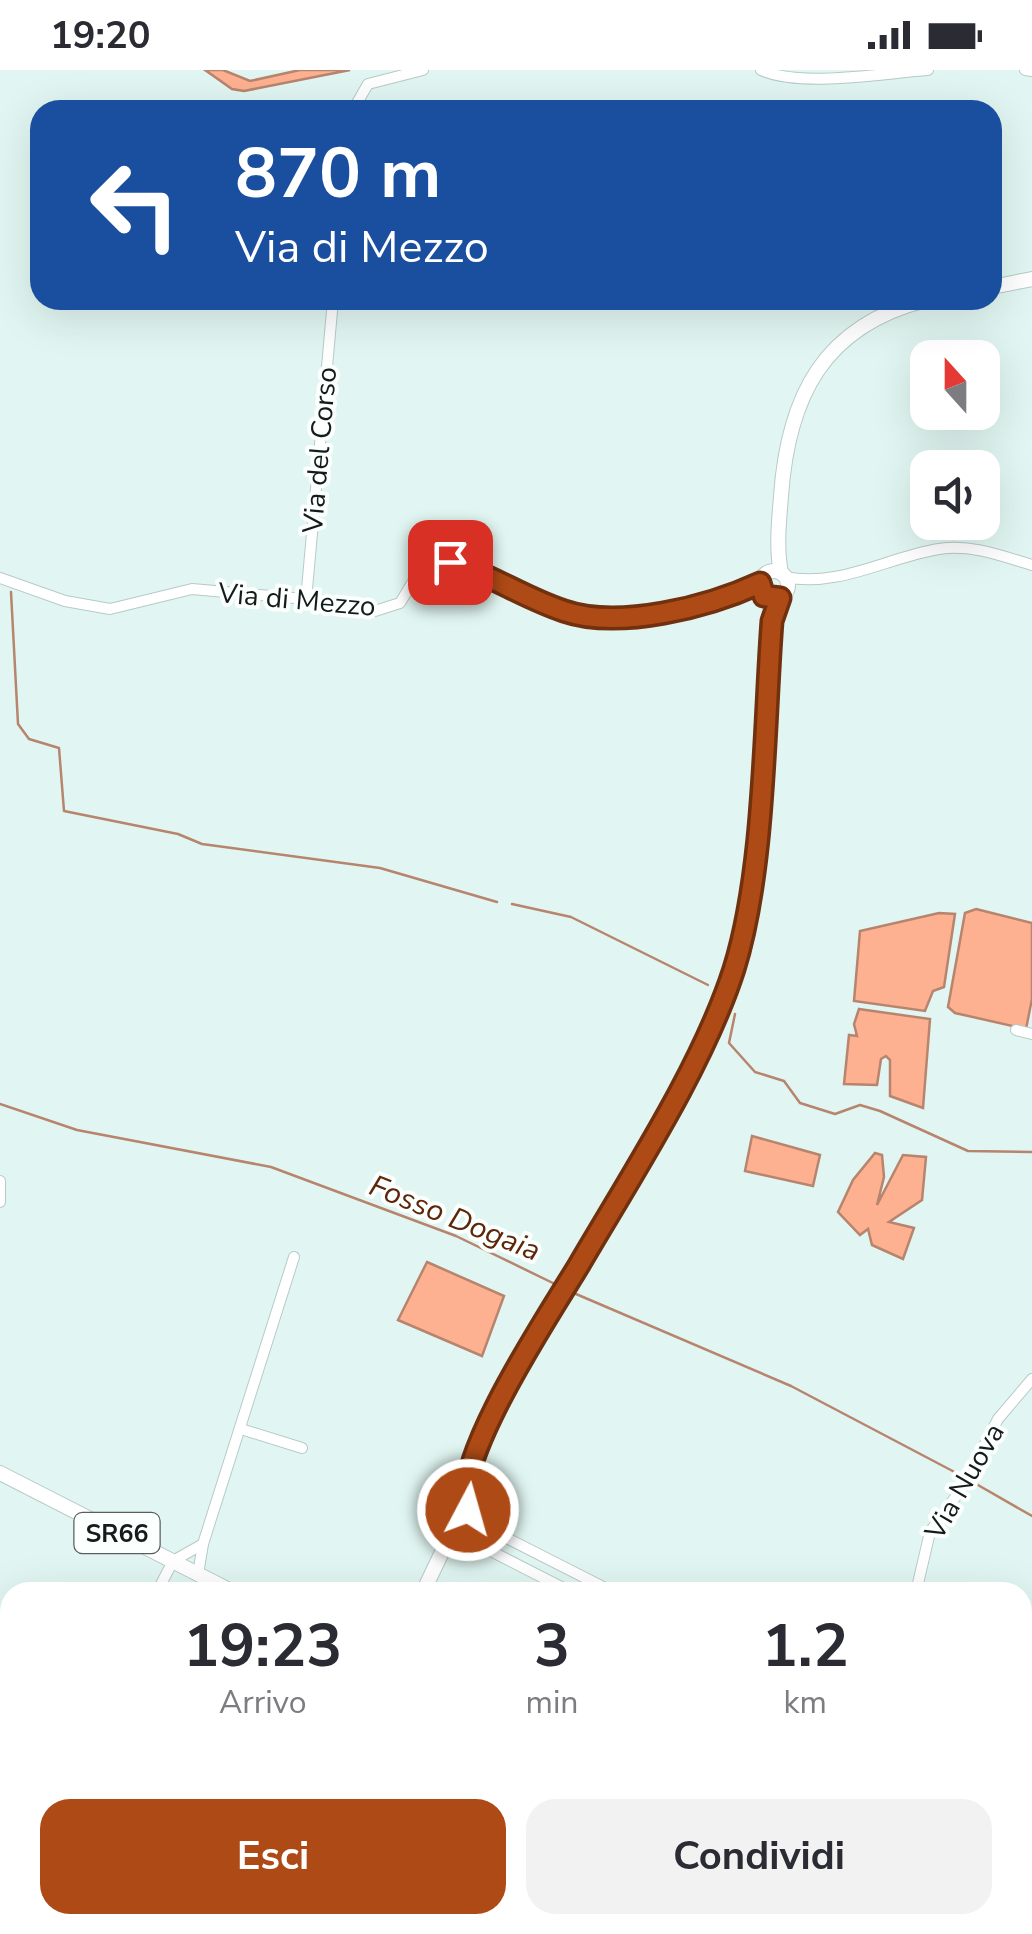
<!DOCTYPE html>
<html lang="it">
<head>
<meta charset="utf-8">
<style>
  body { margin:0; font-family:"Nunito Sans",sans-serif; background:#f2f2f3; color:#2b2b33; height:100vh; display:flex; flex-direction:column; font-size:38px; white-space:nowrap }
  * { box-sizing:border-box; margin:0 }
  p { font-size:32px; color:#7c7c81 }
  .icon { flex:none; width:55px; height:55px; fill:none; stroke:currentColor; stroke-width:2; stroke-linecap:round; stroke-linejoin:round }
  .map { position:relative; flex:1; overflow:hidden }
  .details { position:absolute; left:0px; top:1512px; width:1032px; height:352px; display:flex; flex-direction:column; background:#fff; border-radius:30px 30px 0 0; box-shadow:0 10px 40px #0002 }
  .details>* { flex:none }
  .banner { position:absolute; left:30px; top:30px; width:972px; height:210px; border-radius:30px; box-shadow:0 10px 40px #0002; background:#1a4fa0; color:#fff; overflow:hidden }
  .needle { width:65px; rotate:339deg }
  .fabs { position:absolute; left:910px; top:270px; display:grid; gap:20px }
  .fabs a { display:grid; place-items:center; width:90px; height:90px; border-radius:20px; background:#fff; box-shadow:0 10px 40px #0002; font-size:50px }
  .pin { position:absolute; display:grid; place-items:center; width:85px; height:85px; color:#fff; margin:-42px; border-radius:20px; box-shadow:0 5px 15px #0006 }
  .me { position:absolute; width:110px; margin:-55px; rotate:6deg; stroke-linejoin:round; filter:drop-shadow(0 0 8px #0008) }
  .turn { display:flex; align-items:center; gap:35px; height:210px; padding:0 40px; font-size:45px }
  .turn .icon { width:130px; height:130px; stroke-width:2.5 }
  .turn b { display:block; font-size:70px; line-height:85px }
  .eta { display:flex; justify-content:space-evenly; align-items:center; height:170px; text-align:center }
  .eta b { font-size:60px; font-weight:700; line-height:70px }
  .action { display:flex; gap:20px; margin-top:auto; padding:20px 40px }
  .action a { flex:1; height:115px; border-radius:30px; background:#ae4a15; color:#fff; font-size:40px; font-weight:700; line-height:115px; text-align:center }
  .action a+a { background:#f2f2f3; color:#2b2b33 }
  .status { display:flex; justify-content:space-between; align-items:center; height:70px; padding:0 50px; background:#fff; direction:ltr }
  .status svg { height:28px; fill:currentColor }
  .map>svg:first-child { display:block }
</style>
</head>
<body>
<div class="status"><b>19:20</b><svg viewBox="0 0 49 12"><path d="M0 12V9h3v3zM5 12V6h3v6zM10 12V3h3v9zM15 12V0h3v12zM26 1h20v11H26zM47 4h2v5h-2z"/></svg></div>
<div class="map">
<svg width="1032" height="1864" viewBox="0 0 1032 1864">
  <rect width="100%" height="100%" fill="#e1f6f2"/>
  <!-- water -->
  <g fill="#fdb191" stroke="#b7846d" stroke-width="2.5">
    <path d="M205,0H223L250,11L300,0H350L244,21L232,19Z"/>
    <path d="M976,839L1032,853V929L1026,959L955,943L948,937L965,843Z"/>
    <path d="M939,843L955,844L944,917L933,921L925,941L854,931L860,861Z"/>
    <path d="M859,939L930,949L923,1038L890,1026V990L886,986L881,989L877,1015L844,1014L849,965L857,966L854,954Z"/>
    <path d="M752,1066L820,1085L813,1116L745,1101Z"/>
    <path d="M875,1083L882,1085L884,1107L877,1135L903,1085L926,1087L922,1130L889,1152L914,1158L903,1189L872,1175L868,1159L860,1165L838,1142L853,1110Z"/>
    <path d="M427,1192L504,1226L482,1286L398,1250Z"/>
  </g>
  <g fill="none" stroke-linecap="round" stroke-linejoin="round">
    <!-- stream -->
    <g stroke="#b7846d" stroke-width="2.5">
      <path d="M11,522L18,654L29,669L59,678L64,741L178,764L202,774L380,798L497,832"/>
      <path d="M512,834L571,847L708,915"/>
      <path d="M735,944L729,973L755,1002L784,1011L800,1033L835,1044L860,1035L880,1041L968,1081L1032,1082"/>
      <path d="M0,1034L77,1060L271,1097L456,1166L557,1215"/>
      <path d="M569,1221L791,1316L964,1407"/>
      <path d="M971,1411L1032,1446"/>
      <path d="M0,1757L10,1760"/>
      <path d="M488,1855L513,1864"/>
    </g>
    <!-- minor casing -->
    <g stroke="#b7cac7" stroke-width="12">
      <g id="minor">
        <path d="M761,0C801,18 884,3 928,0"/>
        <path d="M1025,0L1032,1"/>
        <path d="M353,40L368,14L423,0"/>
        <path d="M785,507C839,518 888,487 939,479C972,474 1002,486 1032,495"/>
        <path d="M0,508L65,531L110,539L192,519L328,531L375,541L400,533L420,500C462,474 554,546 609,550C648,553 724,529 760,513"/>
        <path d="M306,530L333,230"/>
        <path d="M1016,960L1032,964"/>
        <path d="M0,1111V1132"/>
        <path d="M241,1359L302,1378"/>
        <path d="M468,1443L483,1456L613,1522"/>
        <path d="M485,1478L571,1522"/>
        <path d="M198,1504L203,1474L294,1187"/>
        <path d="M157,1522L173,1491L203,1474"/>
        <path d="M916,1522L930,1462L962,1418L998,1349L1032,1309"/>
        <path d="M239,1864L244,1855"/>
        <path d="M858,1864L861,1855"/>
      </g>
    </g>
    <!-- major casing -->
    <g stroke="#b7cac7" stroke-width="16">
      <g id="major">
        <path d="M992,217L1032,209"/>
        <circle cx="774" cy="515" r="14"/>
        <path d="M781,503C776,477 779,452 781,426C788,327 823,256 926,230"/>
        <path d="M0,1403L233,1522"/>
        <circle cx="454" cy="1442" r="15"/>
        <path d="M464,1432C474,1350 530,1276 571,1207C624,1119 680,1028 720,933C766,825 763,669 772,551L780,529"/>
        <path d="M423,1522L454,1457"/>
        <path d="M882,1855L900,1864"/>
      </g>
    </g>
    <!-- minor -->
    <use href="#minor" stroke="#fff" stroke-width="10"/>
    <!-- major -->
    <use href="#major" stroke="#fff" stroke-width="14"/>
  </g>
  <g fill="none" stroke-linecap="round" stroke-linejoin="round">
    <!-- route casing -->
    <g stroke="#71300e" stroke-width="25">
      <path id="route" d="M450,492C490,504 524,528 564,541C619,560 708,537 760,513L764,526L780,528L772,551C764,656 765,800 734,899C703,996 631,1106 579,1195C552,1240 449,1394 468,1440"/>
    </g>
    <!-- route -->
    <use href="#route" stroke="#ae4a15" stroke-width="18"/>
  </g>
  <g text-anchor="middle" stroke-width="8" stroke-linejoin="round" paint-order="stroke">
    <!-- shield labels -->
    <rect fill="#fbfffe" stroke="#595f5e" stroke-width="2.5" x="74.5" y="1443" width="85" height="40" rx="8"/>
    <g font-size="25" font-weight="bold" fill="#141b1a">
      <text x="117" y="1472">SR66</text>
    </g>
    <!-- street labels -->
    <g font-size="28" fill="#141b1a" stroke="#fbfffe">
      <text transform="translate(319 380) rotate(-85)" y="10">Via del Corso</text>
      <text transform="translate(297 529) rotate(5)" y="10">Via di Mezzo</text>
      <text transform="translate(964 1411) rotate(-60)" y="10">Via Nuova</text>
    </g>
    <!-- water labels -->
    <g font-size="30" font-style="italic" fill="#5f2508" stroke="#fbfffe">
      <text transform="translate(455 1148) rotate(22)" y="10">Fosso Dogaia</text>
    </g>
  </g>
</svg>
<div class="fabs">
<a><svg class="needle" viewBox="-14 -14 28 28"><path d="M0-13l5 13h-10z" fill="#e53935"/><path d="M0 13l5-13h-10z" fill="#7c7c81"/></svg></a>
<a><svg class="icon" aria-label="sound" viewBox="0 0 24 24"><path d="M4 9h4l5-4v14l-5-4H4zM17 9q2 3 0 6"/></svg></a>
</div>
<div class="pin" style="left:450px;top:492px;background:#d93025"><svg class="icon" aria-label="arrive" viewBox="0 0 24 24"><path d="M6 21V4h12l-3 4 3 4H6"/></svg></div>
<svg class="me" style="left:468px;top:1440px" viewBox="-20 -20 40 40"><circle r="17" fill="#ae4a15" stroke="#fff" stroke-width="3"/><path d="M0-11L8 9 0 5-8 9z" fill="#fff"/></svg>
<div class="banner">
<div class="turn"><svg class="icon" aria-label="left" viewBox="0 0 24 24"><path d="M17 20v-9H6M10 6l-5 5 5 5"/></svg><div><b>870 m</b>Via di Mezzo</div></div>
</div>
<section class="details">
<div class="eta">
<div><b>19:23</b><p>Arrivo</p></div>
<div><b>3</b><p>min</p></div>
<div><b>1.2</b><p>km</p></div>
</div>
<div class="action"><a>Esci</a><a>Condividi</a></div>
</section>
</div>
</body>
</html>
